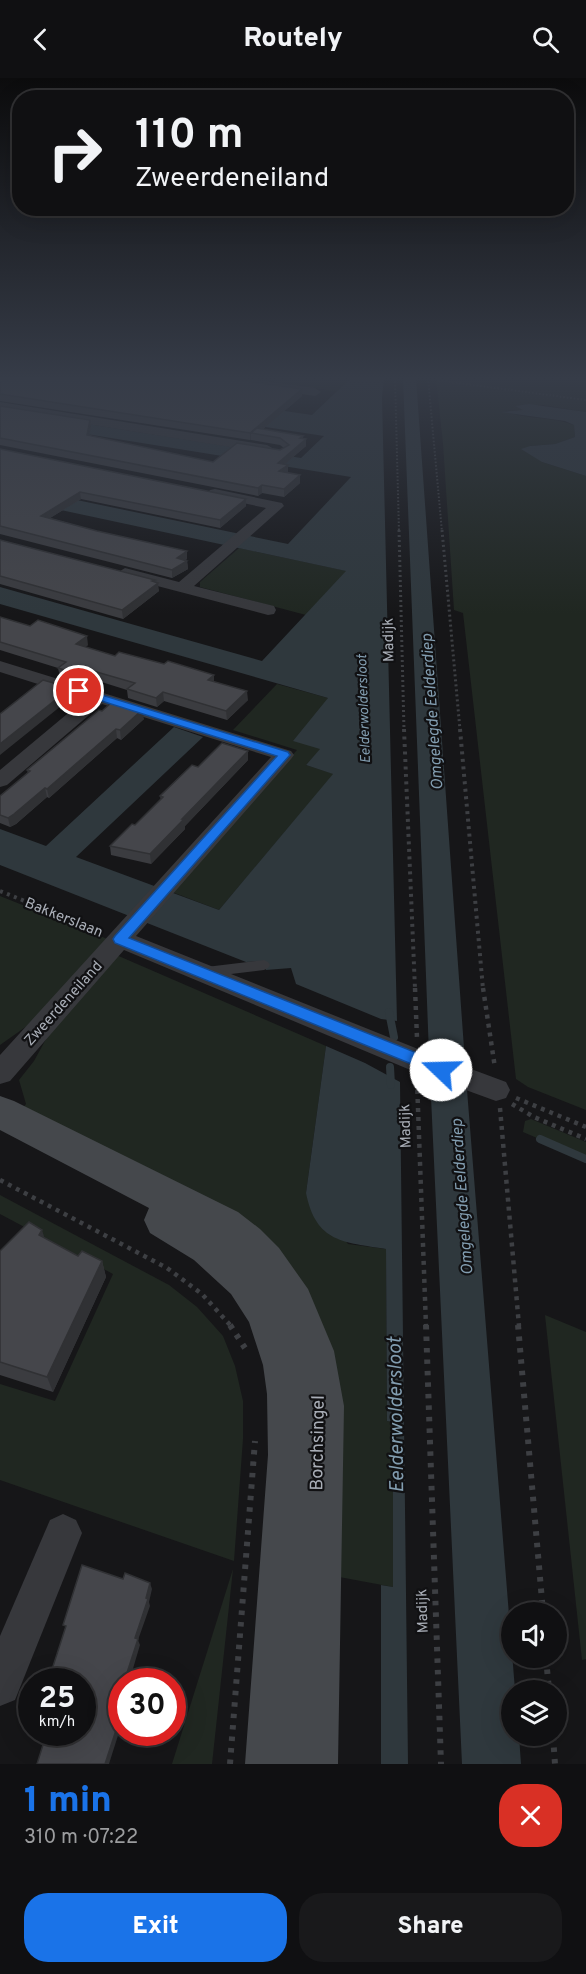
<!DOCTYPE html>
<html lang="en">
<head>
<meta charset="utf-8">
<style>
  body { margin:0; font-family:Overpass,sans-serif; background:#19191b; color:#f1f3f6; height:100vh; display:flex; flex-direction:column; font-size:22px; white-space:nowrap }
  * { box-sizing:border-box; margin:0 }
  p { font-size:20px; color:#9c9d9f }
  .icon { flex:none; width:33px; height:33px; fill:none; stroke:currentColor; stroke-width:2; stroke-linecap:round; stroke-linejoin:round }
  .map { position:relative; height:1686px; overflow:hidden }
  .drawer { display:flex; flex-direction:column; background:#101012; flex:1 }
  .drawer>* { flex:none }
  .hud { position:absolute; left:12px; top:12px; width:562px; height:126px; border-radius:24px; box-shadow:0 6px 24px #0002,0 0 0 2px #303032; background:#101012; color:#f1f3f6; overflow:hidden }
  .tools { position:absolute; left:501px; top:1524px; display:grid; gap:12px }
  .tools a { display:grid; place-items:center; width:66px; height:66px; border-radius:50%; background:#101012; box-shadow:0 6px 24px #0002,0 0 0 2px #303032; font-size:30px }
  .speed { position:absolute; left:18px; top:1590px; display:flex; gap:12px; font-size:30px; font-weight:700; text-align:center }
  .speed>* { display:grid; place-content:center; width:78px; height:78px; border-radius:50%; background:#101012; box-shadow:0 6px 24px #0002,0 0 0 2px #303032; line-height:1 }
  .speed small { font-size:15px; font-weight:400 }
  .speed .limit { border:9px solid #d22; background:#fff; color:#111 }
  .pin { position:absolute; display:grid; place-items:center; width:51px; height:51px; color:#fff; margin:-26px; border:3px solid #fff; border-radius:50%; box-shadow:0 2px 6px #0007 }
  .me { position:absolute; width:66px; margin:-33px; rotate:291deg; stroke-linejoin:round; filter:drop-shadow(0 0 4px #0008) }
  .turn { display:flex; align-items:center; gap:21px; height:126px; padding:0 24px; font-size:27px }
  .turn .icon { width:78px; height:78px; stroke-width:2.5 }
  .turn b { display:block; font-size:42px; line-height:51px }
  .round { display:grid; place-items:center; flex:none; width:63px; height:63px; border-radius:24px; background:#19191b }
  .head { display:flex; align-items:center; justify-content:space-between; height:102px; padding:0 24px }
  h1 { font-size:36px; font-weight:800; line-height:45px; color:#1a73e8 }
  .primary-button { display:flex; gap:12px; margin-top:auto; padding:12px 24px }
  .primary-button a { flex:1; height:69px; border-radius:24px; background:#1a73e8; color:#fff; font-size:24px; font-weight:800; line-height:69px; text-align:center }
  .primary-button a+a { background:#19191b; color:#f1f3f6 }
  header { display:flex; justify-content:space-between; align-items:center; height:78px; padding:0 24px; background:#101012; font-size:27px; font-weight:800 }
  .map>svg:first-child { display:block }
</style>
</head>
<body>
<header><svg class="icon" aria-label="back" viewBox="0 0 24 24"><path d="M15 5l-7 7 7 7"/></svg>Routely<svg class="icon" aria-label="search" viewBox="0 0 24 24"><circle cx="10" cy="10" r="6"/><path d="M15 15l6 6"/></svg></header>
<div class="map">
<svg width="586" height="1686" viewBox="0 0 586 1686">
  <rect width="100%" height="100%" fill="#161618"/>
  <!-- green -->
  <g fill="#202721">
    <path d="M279,300H351L337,313L272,305Z"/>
    <path d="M436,300H586V334L543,327L516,328L524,332L504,333C527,342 551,338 574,347L575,359L555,366L530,368L542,384L586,398V1032L528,1009L516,1001L463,535L454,532L443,366Z"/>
    <path d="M239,470L347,493L306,537L200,509V504Z"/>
    <path d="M277,606L328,620L321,671L306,687L334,696L219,832L172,814L297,672L233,652Z"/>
    <path d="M0,818L110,862L34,943L0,967Z"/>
    <path d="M114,876L326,968L306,1115L348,1166L386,1171L387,1343L393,1344V1509L334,1498L298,1215L18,1036L26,1026L19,1002L34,983L57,941Z"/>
    <path d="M531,1041L586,1064V1081L523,1054L525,1043Z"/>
    <path d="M0,1117L169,1207L197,1229L223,1258L235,1288L243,1323V1361L234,1483L0,1402V1306L55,1323L113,1196L0,1136Z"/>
    <path d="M545,1237L586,1254V1581L582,1582Z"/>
    <path d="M233,1491L212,1686H172Z"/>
  </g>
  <!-- water -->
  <g fill="#2f383d">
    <path d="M61,300L312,337L351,300H384L382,319L397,943L381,941L296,906L291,890L266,892L263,883L246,884L0,787V751L46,768L174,649L203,659L76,779L219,832L333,696L306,687L320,671L293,663L328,620L0,526V509L262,583L346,493L0,419V406L288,466L351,399L0,342V332L301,380L324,358L0,308Z"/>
    <path d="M403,300H416L467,1012L515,1612H512V1658H519L521,1686H462L429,976Z"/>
    <path d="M529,326L586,334V398L542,384L521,371L530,368L555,366L575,359L574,347L565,343L501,334L523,332L515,328Z"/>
    <path d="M326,968L365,985L400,1004L408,1686H381V1507L393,1509V1344L387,1343L386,1171C344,1164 316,1165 306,1115Z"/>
  </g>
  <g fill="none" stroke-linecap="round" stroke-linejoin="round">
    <!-- stream -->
    <g stroke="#2f383d" stroke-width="8">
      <path d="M389,934L394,959"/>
      <path d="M390,989L391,1007"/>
      <path d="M540,1061L586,1081"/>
    </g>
    <!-- path-far4 -->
    <g stroke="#3d3f43" stroke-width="2" stroke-dasharray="1.5 2" stroke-linecap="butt">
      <path d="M395,300L399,454"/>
      <path d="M428,300L442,454"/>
      <path d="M428,301L586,322"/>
    </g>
    <!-- path-far3 -->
    <g stroke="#3d3f43" stroke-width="3" stroke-dasharray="2 3" stroke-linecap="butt">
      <path d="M399,452L404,652"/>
      <path d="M442,452L460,652"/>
    </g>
    <!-- path-far2 -->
    <g stroke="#3d3f43" stroke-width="4" stroke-dasharray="3 4.5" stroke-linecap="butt">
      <path d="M404,651L415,911"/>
      <path d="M460,651L483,911"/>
      <path d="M0,813L99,853"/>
    </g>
    <!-- path-far1 -->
    <g stroke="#3d3f43" stroke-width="4.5" stroke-dasharray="4 5" stroke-linecap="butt">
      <path d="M415,910L417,960"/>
      <path d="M483,910L495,990"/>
      <path d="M417,1003L426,1248"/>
      <path d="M516,1020L586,1049"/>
      <path d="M512,1026L534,1039L586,1061"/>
      <path d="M500,1030L519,1248"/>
      <path d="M0,1102L167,1190L202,1216L231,1248"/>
    </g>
    <!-- path -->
    <g stroke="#3d3f43" stroke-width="6" stroke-dasharray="4.5 7" stroke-linecap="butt">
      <path d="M230,1247L245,1270"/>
      <path d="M426,1247L441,1686"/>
      <path d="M518,1247L543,1534"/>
      <path d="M546,1580L549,1612"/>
      <path d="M553,1658L555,1686"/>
      <path d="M230,1686L255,1363"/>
    </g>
    <!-- lane -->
    <path fill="#37383c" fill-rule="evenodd" d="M264,882L268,884L270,887L268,890L264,892L206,899L202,897L200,894L202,891L206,889Z"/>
    <!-- street -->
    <g fill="#37383c" fill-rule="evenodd">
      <path d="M211,300H242L315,310L321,314L315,318L217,303Z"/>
      <path d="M0,324L267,367L274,371L267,375L0,332Z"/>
      <path d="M215,411L282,425L284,428L194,508L274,528L276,532L274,536L268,537L119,498L117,495L125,490L179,504L266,430L210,418L208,415L210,412Z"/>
      <path d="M0,583L291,673L294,677L291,681L136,858L428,975L506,1004L510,1012L506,1020L496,1023L408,991L124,872L10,1003L0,1006V977L271,679L102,626L7,707L0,709V692L85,621L0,594Z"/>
      <path d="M63,1436L76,1442L82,1455L15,1622L0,1628V1558L50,1442Z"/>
    </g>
    <!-- secondary -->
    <path fill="#45484c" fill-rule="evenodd" d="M0,1018L14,1023L238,1134L260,1151L279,1170L308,1211L334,1273L344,1328L338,1686H245L268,1377L267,1316L263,1287L249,1244L231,1216L194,1182L150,1155L144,1142L149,1130L0,1052Z"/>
  </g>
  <!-- wall -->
  <g fill="#3b3c40">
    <path d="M0,300L302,311V318L263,351L303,360L306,368L285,386L288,394L287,395L300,405L284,419L262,415L258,418L0,367V328L90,342L91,349L89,358L213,384L280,372L284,370L280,367L251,362V361L250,362L0,323Z"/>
    <path d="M0,371L246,428L220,450L81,421L50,440L97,453L187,473V481L185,482L187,483L188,491L172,500L0,456Z"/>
    <path d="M0,462L155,502L159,513L123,541L0,506Z"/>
    <path d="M0,539L88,567L85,569L115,578L164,586L214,597V604L248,622L227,642L164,623L157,629L128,620L127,612L92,601L84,607L60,599L58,590L0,572Z"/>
    <path d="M99,632L144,641L121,662L117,660L49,720L47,719L16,746L10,749L0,745V718L28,695L27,692Z"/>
    <path d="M248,682L185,748V751L151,786L111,777L110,768L135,747L161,722L160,718L198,689Z"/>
    <path d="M45,1160L78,1178L102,1183L106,1199L53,1314L0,1297V1173Z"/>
  </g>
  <!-- shaded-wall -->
  <g fill="#303134">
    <path d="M302,311V318L257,356L251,355V361L250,362V355Z"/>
    <path d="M90,342L91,349L88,364L87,357Z"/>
    <path d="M303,358V363L306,361V368L278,392V385Z"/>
    <path d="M288,387V394L279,401V393Z"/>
    <path d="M300,397V405L284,419V411Z"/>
    <path d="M262,407V415L258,418V410Z"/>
    <path d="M80,414L81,421L42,445L41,438Z"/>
    <path d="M246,421V428L220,450V442Z"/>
    <path d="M187,473V481L178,488L177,480Z"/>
    <path d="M187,483L188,491L172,500V492Z"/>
    <path d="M155,502V507L158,505L159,513L123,541L122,532Z"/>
    <path d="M87,558L88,567L77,575L76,566Z"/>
    <path d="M90,592L92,601L84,607L83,598Z"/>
    <path d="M214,597V605L208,602Z"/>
    <path d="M68,609L70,618L60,626L61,628L0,677V666Z"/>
    <path d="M247,613L248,622L227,642L226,633Z"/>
    <path d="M163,614L164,623L157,629L156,620Z"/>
    <path d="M142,632L144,641L121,662L120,652Z"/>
    <path d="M116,651L117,660L49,720L47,711Z"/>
    <path d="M248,673V682L185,748V751L151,786L150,776L182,741Z"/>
    <path d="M45,710L47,719L16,746L10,749L8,740Z"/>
    <path d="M42,1152L47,1168L39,1157Z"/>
    <path d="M102,1183L106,1199L53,1314L47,1299Z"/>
    <path d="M150,1505L152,1511L149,1524L150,1528L138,1562L140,1567L129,1604H126L125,1601L135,1560Z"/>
    <path d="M122,1620V1631L115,1648L112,1643Z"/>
    <path d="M118,1646L120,1651L109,1686H105Z"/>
  </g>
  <!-- building -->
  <g fill="#45464b" stroke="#303134" stroke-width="1.5">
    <path d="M0,300H226L302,311L250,355L0,316Z"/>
    <path d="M0,328L90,342L87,357L213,384L237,365L280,372L289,367L280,360L251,355L257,350L303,358L300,360L306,361L278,385L288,387L279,393L300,397L284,411L262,407L258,410L0,360Z"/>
    <path d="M0,371L246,421L220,442L80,414L41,438L97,453L187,473L177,480L187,483L172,492L0,448Z"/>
    <path d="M0,462L155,502L152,503L158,505L122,532L0,498Z"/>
    <path d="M0,539L30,548L38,542L87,558L76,566L115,578L119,574L164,586L168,583L214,597L208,602L247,613L226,633L163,614L156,620L127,611L135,605L90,592L83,598L58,590L66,584L0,564Z"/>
    <path d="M43,602L68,609L56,619H59L0,666V636Z"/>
    <path d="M113,623L142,632L120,652L116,651L47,711L45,710L14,736L8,740L0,737V718L30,693L27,692L99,632L102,633Z"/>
    <path d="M222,665L248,673L182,741H184L150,776L110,768L132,746L135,747L163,719L160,718L192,687L198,689Z"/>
    <path d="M29,1144L42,1152L39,1157L78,1178L82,1173L102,1183L47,1299L0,1284V1173Z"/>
    <path d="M82,1487L123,1501L125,1495L150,1505L146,1520L148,1521L135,1560L138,1561L125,1601L128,1603V1604H122V1620L112,1643L118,1646L105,1686H37L47,1654H82V1604H48L66,1548L63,1547Z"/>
  </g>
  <!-- sky -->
  <linearGradient id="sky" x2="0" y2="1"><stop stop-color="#0c0c0d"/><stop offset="0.56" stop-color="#363c48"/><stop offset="1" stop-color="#363c48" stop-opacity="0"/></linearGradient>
  <rect width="586" height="536" fill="url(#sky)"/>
  <!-- route -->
  <path fill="#1a73e8" stroke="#114b97" stroke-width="1.5" d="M79,610L288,674L290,677L129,860L447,987L449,992L447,996L441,998L436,996L115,865L113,861L115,858L277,678L76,615L74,613Z"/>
  <g text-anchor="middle" stroke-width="4.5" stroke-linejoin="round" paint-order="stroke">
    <!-- far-water labels -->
    <g font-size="14" font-style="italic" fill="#829db0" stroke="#111113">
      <text transform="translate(363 631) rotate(-92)" y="5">Eelderwoldersloot</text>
    </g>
    <!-- street labels -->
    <g font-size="15" fill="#a9aeb7" stroke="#111113">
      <text transform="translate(388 562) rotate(-91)" y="5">Madijk</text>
      <text transform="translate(64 839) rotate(22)" y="5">Bakkerslaan</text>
      <text transform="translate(63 925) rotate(-48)" y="5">Zweerdeneiland</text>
      <text transform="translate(405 1048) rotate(-92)" y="5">Madijk</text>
      <text transform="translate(422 1533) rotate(-92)" y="5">Madijk</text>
    </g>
    <!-- water labels -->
    <g font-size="16" font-style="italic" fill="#829db0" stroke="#111113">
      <text transform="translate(431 634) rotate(-94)" y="6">Omgelegde Eelderdiep</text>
      <text transform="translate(461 1119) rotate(-94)" y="6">Omgelegde Eelderdiep</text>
    </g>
    <!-- near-street labels -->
    <g font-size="18" fill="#a9aeb7" stroke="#111113">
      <text transform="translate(317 1365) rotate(-89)" y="6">Borchsingel</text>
    </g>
    <!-- near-water labels -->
    <g font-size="20" font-style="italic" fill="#829db0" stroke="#111113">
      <text transform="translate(395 1337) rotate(-91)" y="7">Eelderwoldersloot</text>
    </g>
  </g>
</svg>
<div class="tools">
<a><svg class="icon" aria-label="sound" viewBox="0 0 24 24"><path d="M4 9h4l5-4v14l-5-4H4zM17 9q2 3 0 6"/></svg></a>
<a><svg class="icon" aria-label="layers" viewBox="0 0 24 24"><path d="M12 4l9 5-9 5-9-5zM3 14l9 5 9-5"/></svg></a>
</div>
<div class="speed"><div>25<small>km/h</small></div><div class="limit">30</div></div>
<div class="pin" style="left:79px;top:613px;background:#d93025"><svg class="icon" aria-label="arrive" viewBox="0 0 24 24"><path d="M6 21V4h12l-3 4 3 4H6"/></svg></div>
<svg class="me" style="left:441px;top:992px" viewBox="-20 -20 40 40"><circle r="19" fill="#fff"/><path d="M0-13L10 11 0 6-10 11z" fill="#1a73e8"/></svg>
<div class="hud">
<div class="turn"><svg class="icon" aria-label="right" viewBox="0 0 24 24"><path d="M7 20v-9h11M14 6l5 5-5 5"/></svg><div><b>110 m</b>Zweerdeneiland</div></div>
</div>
</div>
<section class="drawer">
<div class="head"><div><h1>1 min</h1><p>310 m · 07:22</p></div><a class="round" style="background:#d93025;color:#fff"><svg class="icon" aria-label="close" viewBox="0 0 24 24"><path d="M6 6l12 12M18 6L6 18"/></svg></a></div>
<div class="primary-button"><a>Exit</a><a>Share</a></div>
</section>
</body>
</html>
